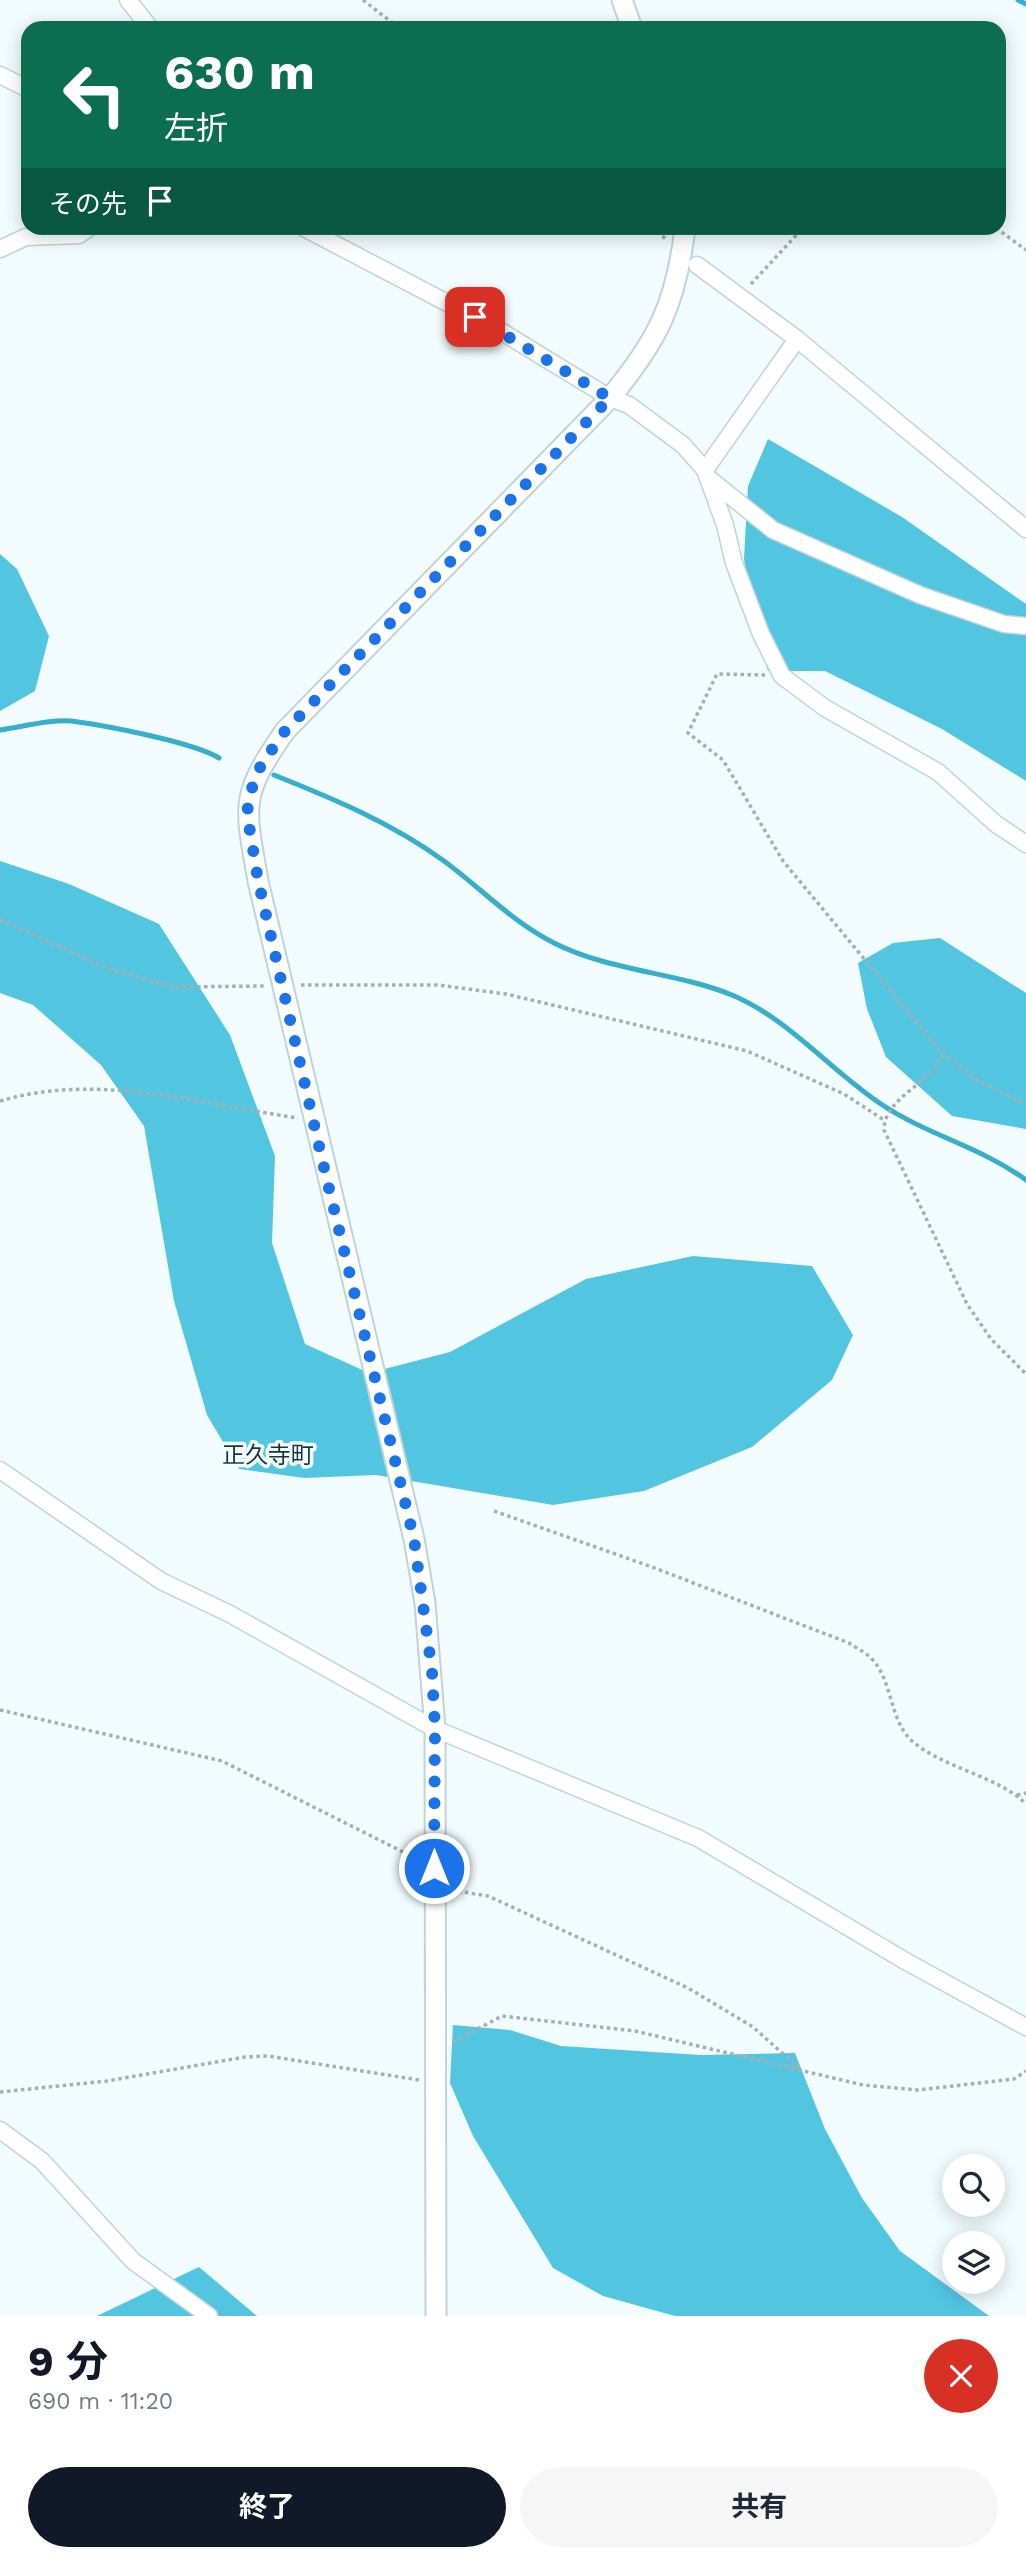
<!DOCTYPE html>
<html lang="ja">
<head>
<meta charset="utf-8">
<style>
  body { margin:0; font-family:"Work Sans","Noto Sans JP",sans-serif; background:#f6f6f7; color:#1f2937; height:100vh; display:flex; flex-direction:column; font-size:26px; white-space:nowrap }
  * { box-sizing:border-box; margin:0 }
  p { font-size:23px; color:#747a83 }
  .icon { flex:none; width:38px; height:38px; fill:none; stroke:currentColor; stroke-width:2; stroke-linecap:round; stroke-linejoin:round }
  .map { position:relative; height:2316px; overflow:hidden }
  .sheet { display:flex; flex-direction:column; background:#fff; flex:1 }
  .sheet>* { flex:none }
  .top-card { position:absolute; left:21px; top:21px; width:985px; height:214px; border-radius:21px; box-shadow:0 4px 18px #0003; background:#0b6e4f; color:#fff; overflow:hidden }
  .fabs { position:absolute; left:942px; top:2154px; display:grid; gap:14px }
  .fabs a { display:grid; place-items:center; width:63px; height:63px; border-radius:50%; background:#fff; box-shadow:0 4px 18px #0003; font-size:35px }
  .pin { position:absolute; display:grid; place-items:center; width:60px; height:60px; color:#fff; margin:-30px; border-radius:14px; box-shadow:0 4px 10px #0006 }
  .me { position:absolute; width:77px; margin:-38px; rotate:0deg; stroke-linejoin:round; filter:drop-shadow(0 0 5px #0008) }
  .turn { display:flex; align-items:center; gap:24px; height:147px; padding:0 28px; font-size:32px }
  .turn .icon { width:91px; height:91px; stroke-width:2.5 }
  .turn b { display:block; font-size:49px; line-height:60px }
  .then { display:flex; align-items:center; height:66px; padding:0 28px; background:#0003; gap:14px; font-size:26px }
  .round { display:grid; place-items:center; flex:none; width:74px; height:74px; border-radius:37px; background:#f6f6f7 }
  .head { display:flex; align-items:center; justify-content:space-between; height:119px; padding:0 28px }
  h1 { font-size:42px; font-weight:700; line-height:52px; color:#111827 }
  .action { display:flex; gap:14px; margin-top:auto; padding:14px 28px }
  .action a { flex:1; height:80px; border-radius:42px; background:#111827; color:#fff; font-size:28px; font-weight:700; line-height:80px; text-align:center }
  .action a+a { background:#f6f6f7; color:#1f2937 }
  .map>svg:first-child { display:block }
</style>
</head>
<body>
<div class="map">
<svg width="1026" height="2316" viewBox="0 0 1026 2316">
  <rect width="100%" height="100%" fill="#f2fcfe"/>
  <!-- forest -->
  <g fill="#52c5e1">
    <path d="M768,439L902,517L1026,604V781L942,729L825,671H768L758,639L744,559L748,486Z"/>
    <path d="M0,554L17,569L49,636L35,691L0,711Z"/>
    <path d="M0,861L69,884L159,924L230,1035L275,1156L272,1243L305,1344L369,1373L450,1352L586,1279L693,1256L812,1266L853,1335L832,1380L752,1447L644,1491L553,1505L376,1475L304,1478L239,1469L207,1415L174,1301L144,1126L101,1065L33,1005L0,993Z"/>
    <path d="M940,938L1026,993V1129L952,1116L886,1057L867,1009L858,963L893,943Z"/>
    <path d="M453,2025L510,2030L561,2046L700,2055L795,2053L825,2129L862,2198L900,2251L989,2316H675L603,2296L553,2268L473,2136L450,2083Z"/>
    <path d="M199,2267L257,2316H97Z"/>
  </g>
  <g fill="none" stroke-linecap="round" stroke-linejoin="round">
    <!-- stream -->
    <g stroke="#37afca" stroke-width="5">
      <path d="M1018,0L1026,4"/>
      <path d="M0,730C22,727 49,719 71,721C103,725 193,742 219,758"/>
      <path d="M274,775C334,799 392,823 444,861C482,889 511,921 554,943C609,971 675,972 732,995C789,1019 830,1070 881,1104C927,1135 981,1147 1026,1180"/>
    </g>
    <!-- minor casing -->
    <g stroke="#bcd4da" stroke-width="19">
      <g id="minor">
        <path d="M128,0L150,28"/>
        <path d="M0,75L28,89"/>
        <path d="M304,228L499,330L610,398L629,405L683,445L705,470L725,525L734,563L761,634L782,676L825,708L938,772L996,824L1026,844"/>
        <path d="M0,249L26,237L79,235L89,228"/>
        <path d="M697,265L797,339L1026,529"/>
        <path d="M705,470L797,339"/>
        <path d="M712,481L773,530L920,595L1004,624L1026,626"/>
        <path d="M0,1470L161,1581L230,1614L435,1729L698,1838L907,1962L1026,2027"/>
        <path d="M0,2130L42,2161L133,2261L209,2316"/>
      </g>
    </g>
    <!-- tertiary casing -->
    <g stroke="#bcd4da" stroke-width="23">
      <g id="tertiary">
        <path d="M622,0L632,28"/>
        <path d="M436,2316L435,1729L425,1603L414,1539L258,881C245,805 239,797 285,731L610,398C658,340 676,304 685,228"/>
      </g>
    </g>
    <!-- path -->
    <g stroke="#a5aeb1" stroke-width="3.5" stroke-dasharray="3.5 3.5" stroke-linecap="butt">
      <path d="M363,0L399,28"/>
      <path d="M651,228L666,239"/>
      <path d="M996,228L1026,250"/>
      <path d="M751,284L803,228"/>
      <path d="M765,675L717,674L688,733L723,760L783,861L943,1054L976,1079L1026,1105"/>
      <path d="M0,920L110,969L175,987L265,986"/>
      <path d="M301,985H438L506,994L747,1051L844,1094L884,1120"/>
      <path d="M943,1054C939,1060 935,1068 930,1073C914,1090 884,1104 884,1130L967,1304L991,1339L1026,1374"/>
      <path d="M0,1101C97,1072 201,1104 298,1118"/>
      <path d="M494,1511L652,1567L849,1643C856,1648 865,1652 871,1658C893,1680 889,1720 912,1741C943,1768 998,1776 1026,1804"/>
      <path d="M0,1710L222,1761L417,1859"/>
      <path d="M1017,1795L1026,1793"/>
      <path d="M451,1890L488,1896L688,1988L753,2027L801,2070"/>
      <path d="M453,2042L502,2016L635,2031L863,2085L918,2090L1014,2079L1026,2071"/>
      <path d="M0,2092L107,2081L245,2057L268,2056L419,2080"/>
    </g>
    <!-- minor -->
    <use href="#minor" stroke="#fff" stroke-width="16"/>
    <!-- tertiary -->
    <use href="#tertiary" stroke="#fff" stroke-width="19"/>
  </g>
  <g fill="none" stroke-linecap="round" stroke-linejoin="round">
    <!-- route -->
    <path stroke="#1a73e8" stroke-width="12" stroke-dasharray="0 21.6" d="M434,1868L435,1729L432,1671L414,1539L325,1172L258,880L247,813L250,793L261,765L285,731L610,398L475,317"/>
  </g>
  <g text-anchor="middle" stroke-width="7" stroke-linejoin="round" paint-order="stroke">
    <!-- quarter labels -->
    <g font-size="23" fill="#16363e" stroke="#f2fcfe">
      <text x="268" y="1463">正久寺町</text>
    </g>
  </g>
</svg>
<div class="fabs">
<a><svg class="icon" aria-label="search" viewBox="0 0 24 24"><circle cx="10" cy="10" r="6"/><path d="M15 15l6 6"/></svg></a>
<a><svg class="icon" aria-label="layers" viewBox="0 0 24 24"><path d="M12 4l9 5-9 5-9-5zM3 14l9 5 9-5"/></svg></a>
</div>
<div class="pin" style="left:475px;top:317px;background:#d93025"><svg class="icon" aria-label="arrive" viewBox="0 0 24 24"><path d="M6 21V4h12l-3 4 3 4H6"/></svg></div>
<svg class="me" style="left:434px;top:1868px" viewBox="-20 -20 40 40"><circle r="17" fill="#1a73e8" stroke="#fff" stroke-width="3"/><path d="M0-11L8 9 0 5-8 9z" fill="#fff"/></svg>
<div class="top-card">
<div class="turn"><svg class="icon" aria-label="left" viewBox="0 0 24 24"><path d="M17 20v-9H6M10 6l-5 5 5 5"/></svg><div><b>630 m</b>左折</div></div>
<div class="then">その先<svg class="icon" aria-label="arrive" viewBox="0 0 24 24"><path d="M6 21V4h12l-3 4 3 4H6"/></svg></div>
</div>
</div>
<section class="sheet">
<div class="head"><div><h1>9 分</h1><p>690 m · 11:20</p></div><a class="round" style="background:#d93025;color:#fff"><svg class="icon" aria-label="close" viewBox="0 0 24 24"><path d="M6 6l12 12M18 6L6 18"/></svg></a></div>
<div class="action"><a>終了</a><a>共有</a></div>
</section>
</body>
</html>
